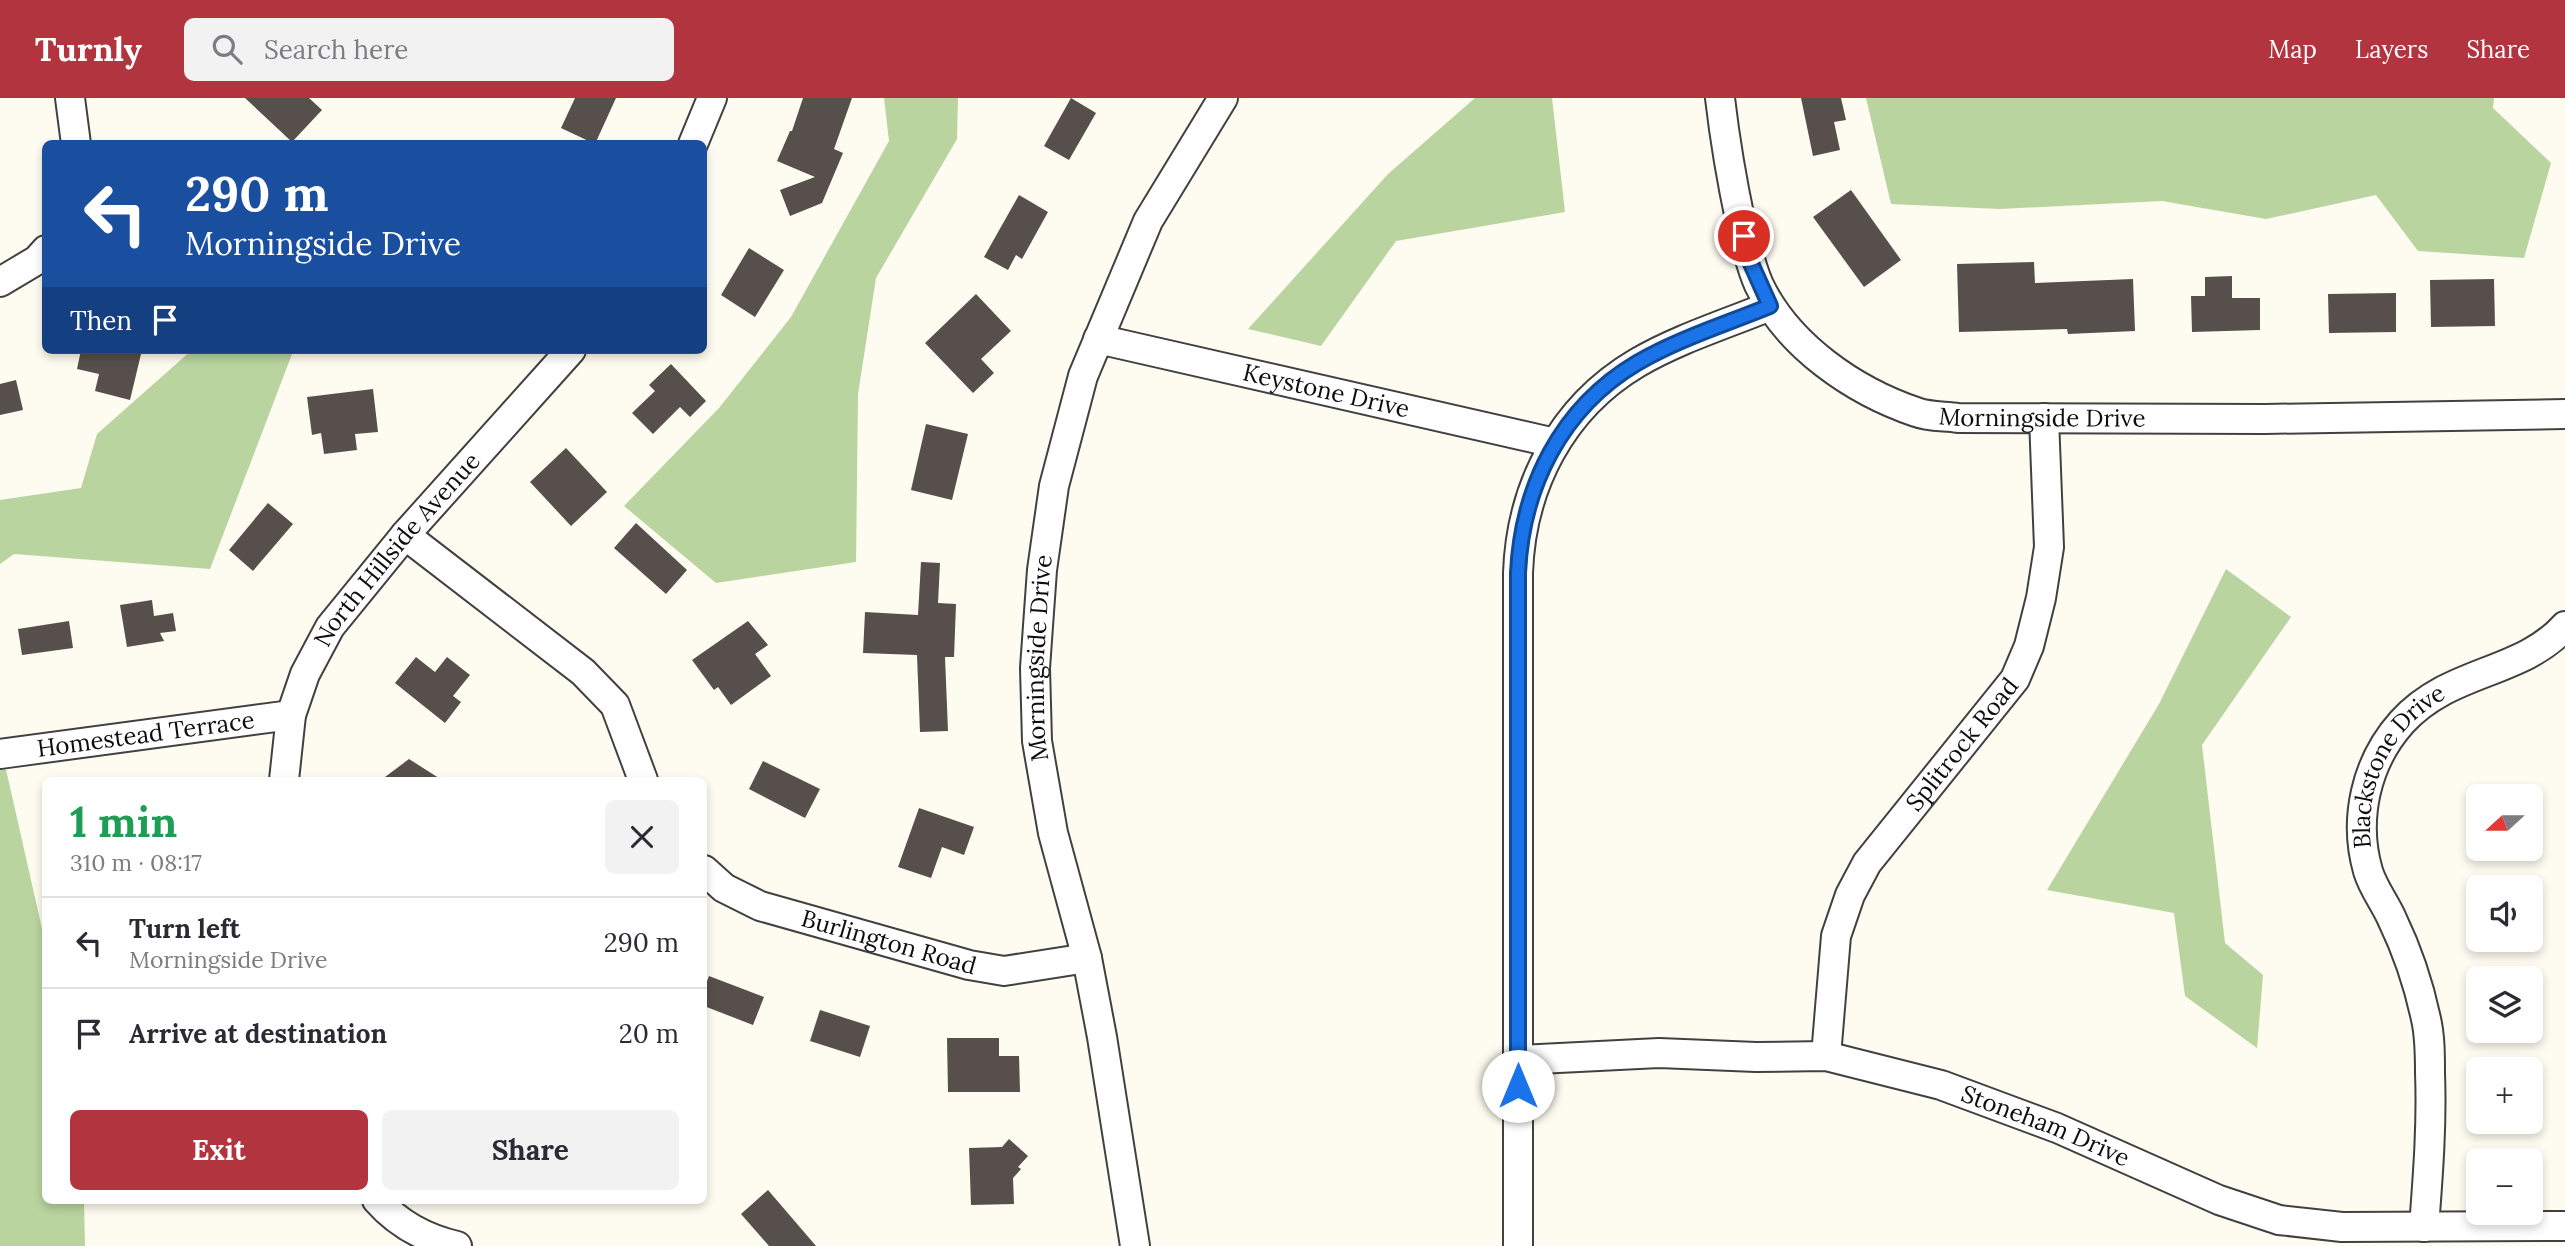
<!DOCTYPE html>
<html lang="en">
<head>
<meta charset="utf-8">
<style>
  body { margin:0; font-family:Lora,serif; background:#f2f2f3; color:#2b2b33; height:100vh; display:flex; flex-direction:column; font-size:26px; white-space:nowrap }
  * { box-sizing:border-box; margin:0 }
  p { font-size:23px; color:#7c7c81 }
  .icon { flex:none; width:38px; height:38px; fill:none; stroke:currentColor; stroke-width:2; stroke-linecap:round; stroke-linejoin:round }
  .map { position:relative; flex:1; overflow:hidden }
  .panel { position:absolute; left:42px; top:679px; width:665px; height:427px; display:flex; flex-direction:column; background:#fff; border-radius:10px; box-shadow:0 4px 10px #0003 }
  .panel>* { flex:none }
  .top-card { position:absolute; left:42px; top:42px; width:665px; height:214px; border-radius:10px; box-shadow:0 4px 10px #0003; background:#1a4fa0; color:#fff; overflow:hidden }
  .needle { width:46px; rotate:249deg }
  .tools { position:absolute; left:2466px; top:686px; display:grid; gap:14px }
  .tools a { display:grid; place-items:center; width:77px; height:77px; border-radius:10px; background:#fff; box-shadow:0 4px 10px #0003; font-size:35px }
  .pin { position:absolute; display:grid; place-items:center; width:60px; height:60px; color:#fff; margin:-30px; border:4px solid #fff; border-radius:50%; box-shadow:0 2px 7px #0007 }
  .me { position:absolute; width:77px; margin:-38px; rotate:0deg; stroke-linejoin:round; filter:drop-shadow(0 0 5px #0008) }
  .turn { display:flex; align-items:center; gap:24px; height:147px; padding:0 28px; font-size:32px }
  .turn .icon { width:91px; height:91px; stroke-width:2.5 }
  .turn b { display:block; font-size:49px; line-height:60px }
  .then { display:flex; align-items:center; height:66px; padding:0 28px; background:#0003; gap:14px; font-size:26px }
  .round { display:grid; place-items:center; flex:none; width:74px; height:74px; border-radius:10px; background:#f2f2f3 }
  .summary { display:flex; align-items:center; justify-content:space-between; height:119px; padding:0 28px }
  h1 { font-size:42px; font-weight:700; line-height:52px; color:#1e9e55 }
  .button { display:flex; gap:14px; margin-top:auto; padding:14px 28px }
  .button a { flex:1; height:80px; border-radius:10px; background:#b1343f; color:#fff; font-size:28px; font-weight:700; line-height:80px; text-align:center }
  .button a+a { background:#f2f2f3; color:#2b2b33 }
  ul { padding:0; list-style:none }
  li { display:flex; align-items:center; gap:21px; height:91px; padding:0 28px; border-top:2px solid #e1e1e2 }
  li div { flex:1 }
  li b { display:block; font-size:26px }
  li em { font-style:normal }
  header { display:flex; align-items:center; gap:42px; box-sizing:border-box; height:98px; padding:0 35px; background:#b1343f; color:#fff }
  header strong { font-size:33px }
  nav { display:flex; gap:38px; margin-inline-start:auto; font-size:24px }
  .search { width:490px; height:63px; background:#f2f2f3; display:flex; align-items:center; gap:18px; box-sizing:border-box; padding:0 24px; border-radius:10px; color:#7c7c81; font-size:26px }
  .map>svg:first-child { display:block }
</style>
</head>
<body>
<header>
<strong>Turnly</strong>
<div class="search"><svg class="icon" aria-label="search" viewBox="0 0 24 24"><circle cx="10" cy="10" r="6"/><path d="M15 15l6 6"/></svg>Search here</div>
<nav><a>Map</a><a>Layers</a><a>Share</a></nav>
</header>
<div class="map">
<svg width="2565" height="1148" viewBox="0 0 2565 1148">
  <rect width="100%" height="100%" fill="#fefbf1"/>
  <!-- forest -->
  <g fill="#b9d49e">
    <path d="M884,0H958L957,41L876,180L858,296L856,464L716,485L624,408L719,310L791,219L889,43Z"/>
    <path d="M1475,0H1552L1565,114L1396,143L1321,248L1248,231L1388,76Z"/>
    <path d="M1866,0H2494L2493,10L2551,65L2524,160L2418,153L2376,97L2266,121L2162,103L2000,111L1891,106Z"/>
    <path d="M192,252H344L292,256L210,471L14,456L0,466V402L81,390L97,336Z"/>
    <path d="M2226,471L2291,519L2202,647L2225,845L2263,877L2257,950L2185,898L2174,815L2047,792L2159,606Z"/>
    <path d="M0,645L45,844L46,1102L84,1103L85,1148H0Z"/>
  </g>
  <!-- building -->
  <g fill="#564f4c">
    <path d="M245,0H309L322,12L292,44Z"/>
    <path d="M575,0H616L595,46L561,30Z"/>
    <path d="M803,0H852L834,51L843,55L822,105L790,118L780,92L815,79L777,63L790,33H792Z"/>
    <path d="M1071,0L1096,15L1069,62L1044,48Z"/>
    <path d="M1801,0H1841L1846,22L1834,24L1840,52L1813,58Z"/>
    <path d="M1851,92L1901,162L1864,189L1813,119Z"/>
    <path d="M1019,97L1048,114L1022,161L1016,157L1008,172L984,159Z"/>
    <path d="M749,150L784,172L755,219L721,197Z"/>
    <path d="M2034,164L2035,185L2133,181L2135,233L2068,236L2067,231L1959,234L1957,166Z"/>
    <path d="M2232,178V200H2260V232L2192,234L2191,198H2205V179Z"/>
    <path d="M2494,181L2495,228L2431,229L2430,182Z"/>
    <path d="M2396,195V234L2329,235L2328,196Z"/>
    <path d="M976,196L1011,233L981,261L994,275L973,295L925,245Z"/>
    <path d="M81,252H142L130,302L95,293L99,276L77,271Z"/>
    <path d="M671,266L706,303L690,319L680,309L653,336L632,315L655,293L649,287Z"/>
    <path d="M16,282L23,312L0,317V286Z"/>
    <path d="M373,291L378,334L355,336L357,352L324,356L321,335L312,337L307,299Z"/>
    <path d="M926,326L968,336L952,402L911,392Z"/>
    <path d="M566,350L607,394L571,428L530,384Z"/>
    <path d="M268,405L293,426L253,473L229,452Z"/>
    <path d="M636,425L687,472L666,496L614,450Z"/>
    <path d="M921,464L940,465L938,505L956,506L954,559H945L948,633L920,634L917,557L863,555L865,514L918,517Z"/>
    <path d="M152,502L154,518L173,515L176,533L160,535L164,543L127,549L120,507Z"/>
    <path d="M69,523L73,550L22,557L18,531Z"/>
    <path d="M748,523L768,547L755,556L771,578L731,607L718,589L714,592L692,562Z"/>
    <path d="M416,559L435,574L447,559L470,577L453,598L461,604L445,625L395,585Z"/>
    <path d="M409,661L442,682H381Z"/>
    <path d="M763,663L820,691L805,720L749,691Z"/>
    <path d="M919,710L974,729L964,757L942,749L931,780L898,769Z"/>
    <path d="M709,878L764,899L753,927L704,908V891Z"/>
    <path d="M820,912L870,928L860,959L810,943Z"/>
    <path d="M947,940H999V958H1019L1020,994H948Z"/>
    <path d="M1009,1041L1028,1058L1018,1069L1021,1071L1013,1080L1014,1106L971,1107L969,1050L1002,1049Z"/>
    <path d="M768,1092L816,1148H769L741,1116Z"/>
  </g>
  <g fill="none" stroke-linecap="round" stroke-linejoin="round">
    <!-- minor casing -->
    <g stroke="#414141" stroke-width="32">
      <g id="minor">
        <path d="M70,0L76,46"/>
        <path id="s1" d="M1720,0C1725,43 1732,84 1741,126C1746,146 1750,167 1759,187C1788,248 1854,293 1916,314C1929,319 1945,318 1958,320L2265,321L2565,316"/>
        <path d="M693,46L712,0"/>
        <path d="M0,184L37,162L46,152"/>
        <path id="s2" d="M1098,241L1555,345"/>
        <path d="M405,437L583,574L615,607L643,682"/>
        <path id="s3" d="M0,656L291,617"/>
        <path id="s4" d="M284,682L291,617L305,576L330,529L405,437L571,252"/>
        <path id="s5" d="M704,772L724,790L760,808L969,867L1004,873L1087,860"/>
        <path id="s6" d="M1826,958L1836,838L1850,797L1867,765L2015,581L2029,548L2041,500L2049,449L2044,320"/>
        <path id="s7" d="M1518,962L1659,955L1756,959L1826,958L1941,987L2057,1030L2219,1102L2279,1122L2342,1129L2565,1128"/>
        <path d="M377,1102C398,1126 427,1141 457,1148"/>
        <path id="s8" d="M2424,1129C2428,1077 2432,1026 2430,975C2430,957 2430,938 2426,921C2419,888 2407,852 2392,821C2385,805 2373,790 2368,773C2353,721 2366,664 2402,624C2450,571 2521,577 2565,528"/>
        <path id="s9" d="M1135,1148L1102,939L1087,860L1053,735L1037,643L1035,570L1042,472L1054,388L1083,278L1148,123L1223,0"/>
        <path d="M1518,1148V475C1521,389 1561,310 1637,265C1678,241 1726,226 1770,208"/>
      </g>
    </g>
    <!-- minor -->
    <use href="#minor" stroke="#fff" stroke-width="28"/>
  </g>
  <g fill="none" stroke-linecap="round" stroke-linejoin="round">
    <!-- route casing -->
    <g stroke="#114b97" stroke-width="18">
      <path id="route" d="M1518,988V475C1522,389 1561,310 1637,265C1678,241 1726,226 1770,208L1749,161L1744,138"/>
    </g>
    <!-- route -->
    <use href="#route" stroke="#1a73e8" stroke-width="12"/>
  </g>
  <g text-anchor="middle" stroke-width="7" stroke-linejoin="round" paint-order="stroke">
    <!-- street labels -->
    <g font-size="24" fill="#0e0e0e" stroke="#fff">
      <text dy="8" stroke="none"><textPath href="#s2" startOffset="234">Keystone Drive</textPath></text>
      <text dy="8" stroke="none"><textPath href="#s1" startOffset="525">Morningside Drive</textPath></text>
      <text dy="8" stroke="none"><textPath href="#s4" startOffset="264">North Hillside Avenue</textPath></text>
      <text dy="8" stroke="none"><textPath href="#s9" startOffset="598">Morningside Drive</textPath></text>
      <text dy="8" stroke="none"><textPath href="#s3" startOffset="147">Homestead Terrace</textPath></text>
      <text dy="8" stroke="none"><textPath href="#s6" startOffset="352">Splitrock Road</textPath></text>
      <text dy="8" stroke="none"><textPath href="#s8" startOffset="485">Blackstone Drive</textPath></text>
      <text dy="8" stroke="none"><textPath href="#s5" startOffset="201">Burlington Road</textPath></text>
      <text dy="8" stroke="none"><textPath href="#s7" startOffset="539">Stoneham Drive</textPath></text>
    </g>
  </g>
</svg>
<div class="tools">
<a><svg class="needle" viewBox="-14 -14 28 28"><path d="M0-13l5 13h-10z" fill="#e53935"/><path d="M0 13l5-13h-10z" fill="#7c7c81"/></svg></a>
<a><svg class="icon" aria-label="sound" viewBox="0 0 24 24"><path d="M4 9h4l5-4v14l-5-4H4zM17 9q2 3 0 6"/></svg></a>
<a><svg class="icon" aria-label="layers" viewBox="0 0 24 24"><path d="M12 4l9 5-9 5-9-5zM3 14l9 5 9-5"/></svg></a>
<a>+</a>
<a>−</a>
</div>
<div class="pin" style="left:1744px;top:138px;background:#d93025"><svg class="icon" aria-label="arrive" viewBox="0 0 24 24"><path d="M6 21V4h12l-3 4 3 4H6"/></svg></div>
<svg class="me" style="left:1518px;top:988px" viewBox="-20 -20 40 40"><circle r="19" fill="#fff"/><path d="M0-13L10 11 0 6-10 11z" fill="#1a73e8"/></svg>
<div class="top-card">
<div class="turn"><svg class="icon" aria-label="left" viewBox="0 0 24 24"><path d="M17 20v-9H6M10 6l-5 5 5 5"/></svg><div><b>290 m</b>Morningside Drive</div></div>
<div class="then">Then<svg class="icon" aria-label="arrive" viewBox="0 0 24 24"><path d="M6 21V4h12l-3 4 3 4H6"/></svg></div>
</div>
<section class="panel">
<div class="summary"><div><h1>1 min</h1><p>310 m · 08:17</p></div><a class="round"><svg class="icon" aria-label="close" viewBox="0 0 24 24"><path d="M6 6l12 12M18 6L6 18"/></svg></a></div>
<ul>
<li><svg class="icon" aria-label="left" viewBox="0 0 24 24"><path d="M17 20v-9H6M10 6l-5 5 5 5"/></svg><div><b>Turn left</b><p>Morningside Drive</p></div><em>290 m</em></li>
<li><svg class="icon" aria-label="arrive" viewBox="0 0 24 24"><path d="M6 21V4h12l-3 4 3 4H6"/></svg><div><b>Arrive at destination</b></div><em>20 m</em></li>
</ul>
<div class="button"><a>Exit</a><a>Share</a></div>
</section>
</div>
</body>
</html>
